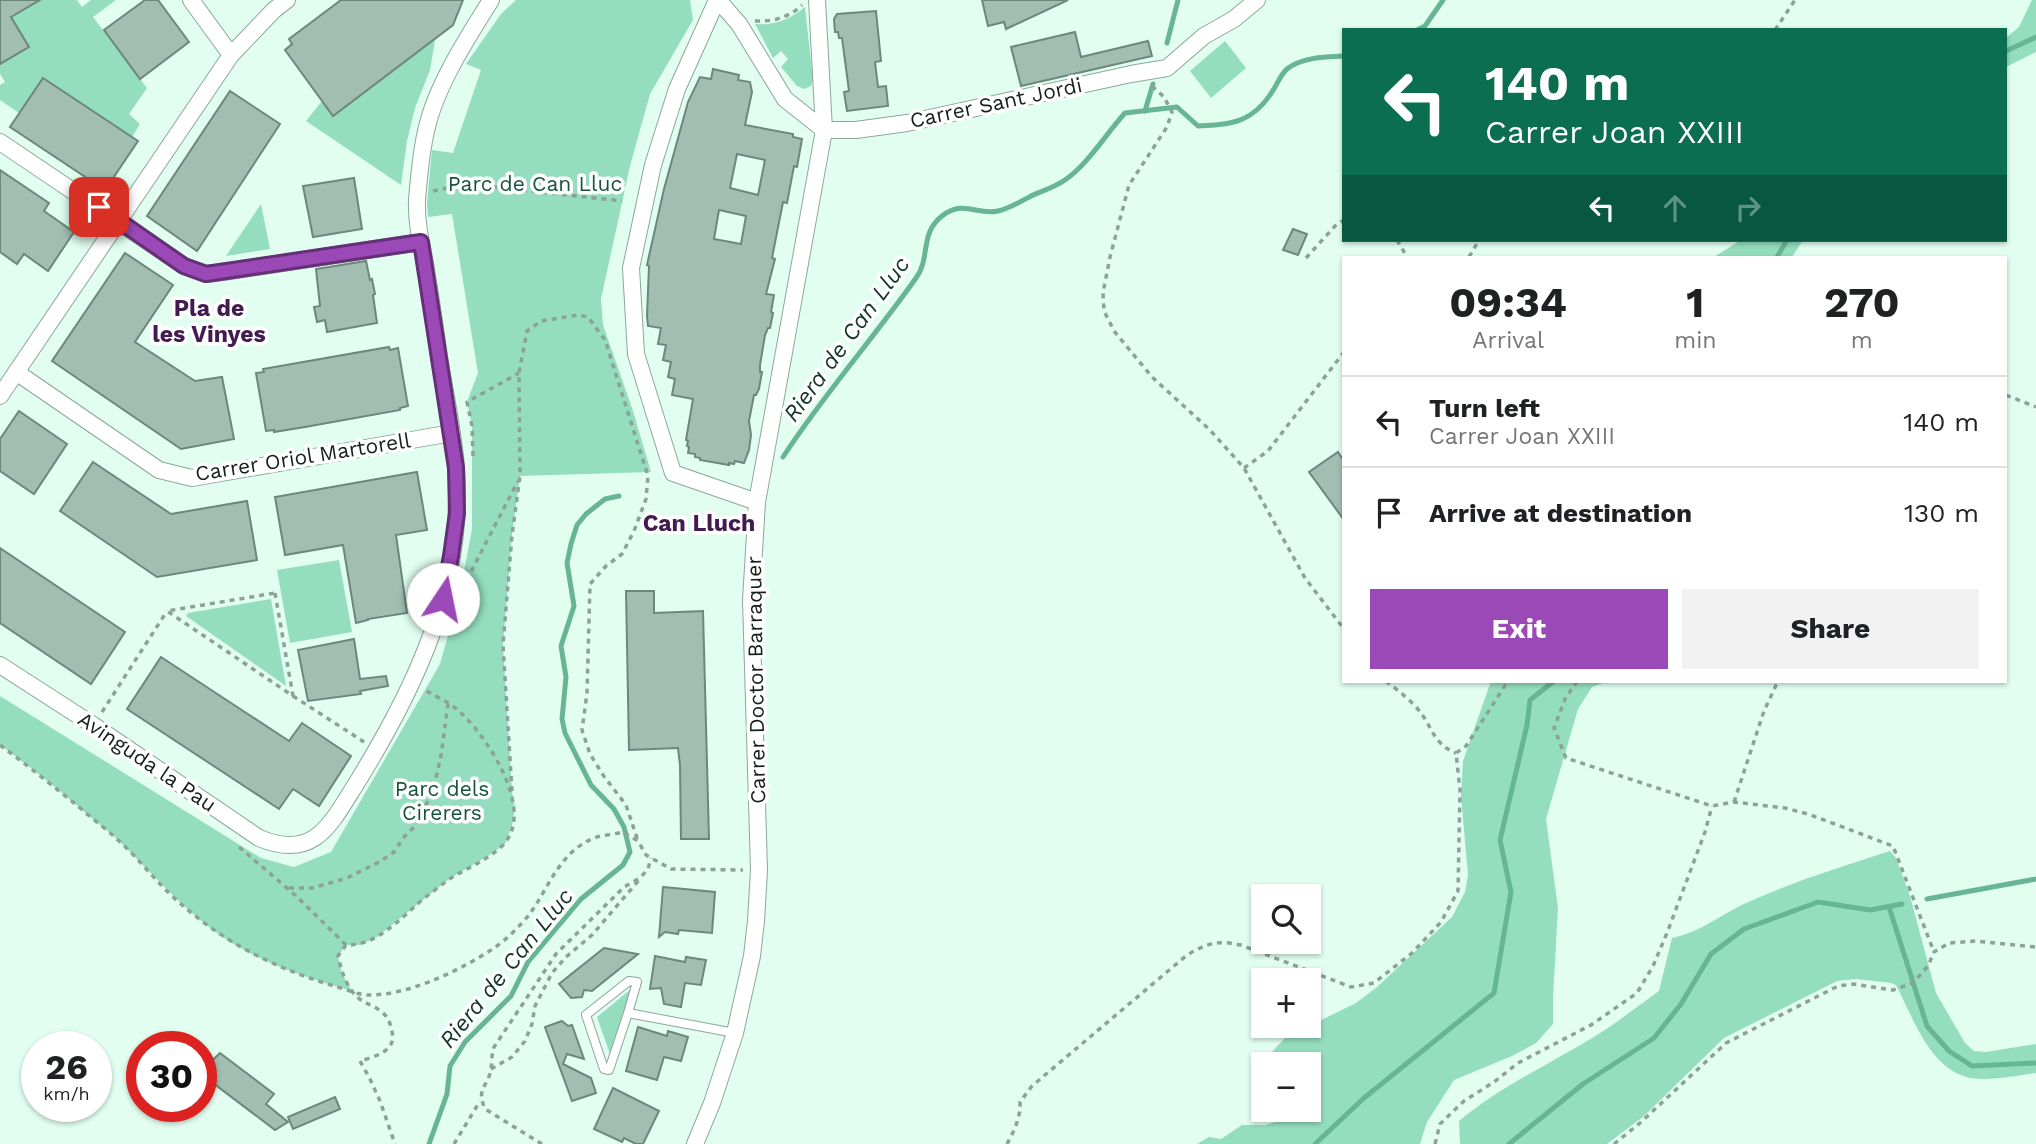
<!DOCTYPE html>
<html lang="en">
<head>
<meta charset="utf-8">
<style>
  body { margin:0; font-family:"Work Sans",sans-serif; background:#f2f2f2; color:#202124; height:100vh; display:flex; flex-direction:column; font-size:26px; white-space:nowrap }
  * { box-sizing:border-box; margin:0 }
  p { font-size:23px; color:#757577 }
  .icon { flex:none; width:38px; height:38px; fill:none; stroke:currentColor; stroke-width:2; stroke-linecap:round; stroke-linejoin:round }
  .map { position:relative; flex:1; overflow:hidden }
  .sheet { position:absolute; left:1342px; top:256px; width:665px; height:427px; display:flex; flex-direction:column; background:#fff; border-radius:0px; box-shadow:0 2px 5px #0004 }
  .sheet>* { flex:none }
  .guide { position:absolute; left:1342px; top:28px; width:665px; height:214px; border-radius:0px; box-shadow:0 2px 5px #0004; background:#0b6e4f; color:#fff; overflow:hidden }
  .buttons { position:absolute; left:1251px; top:884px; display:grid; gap:14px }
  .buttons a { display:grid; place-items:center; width:70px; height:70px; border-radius:0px; background:#fff; box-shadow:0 2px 5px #0004; font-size:35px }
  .speed { position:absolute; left:21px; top:1031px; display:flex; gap:14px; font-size:35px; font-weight:700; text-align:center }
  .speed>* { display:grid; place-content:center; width:91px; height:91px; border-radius:50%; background:#fff; box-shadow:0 2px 5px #0004; line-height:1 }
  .speed small { font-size:18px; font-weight:400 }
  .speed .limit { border:10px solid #d22; background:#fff; color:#111 }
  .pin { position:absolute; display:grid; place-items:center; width:60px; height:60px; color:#fff; margin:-30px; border-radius:14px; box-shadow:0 4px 10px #0006 }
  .me { position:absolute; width:77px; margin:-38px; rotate:11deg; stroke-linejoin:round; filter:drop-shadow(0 0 5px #0008) }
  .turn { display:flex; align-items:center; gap:24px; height:147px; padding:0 28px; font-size:32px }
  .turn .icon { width:91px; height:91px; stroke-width:2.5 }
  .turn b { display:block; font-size:49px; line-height:60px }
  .lanes { display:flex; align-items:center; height:66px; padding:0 28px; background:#0003; justify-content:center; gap:35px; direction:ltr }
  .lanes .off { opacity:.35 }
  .eta { display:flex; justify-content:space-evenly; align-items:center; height:119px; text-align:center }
  .eta b { font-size:42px; font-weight:700; line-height:49px }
  .button { display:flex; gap:14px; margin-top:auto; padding:14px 28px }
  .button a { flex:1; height:80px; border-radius:0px; background:#9c49b8; color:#fff; font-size:28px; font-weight:700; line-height:80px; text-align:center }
  .button a+a { background:#f2f2f2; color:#202124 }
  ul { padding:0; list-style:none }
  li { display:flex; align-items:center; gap:21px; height:91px; padding:0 28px; border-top:2px solid #e0e0e0 }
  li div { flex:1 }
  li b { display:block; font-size:26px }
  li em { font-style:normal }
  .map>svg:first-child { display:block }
</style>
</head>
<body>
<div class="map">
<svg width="2036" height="1144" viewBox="0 0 2036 1144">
  <rect width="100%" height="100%" fill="#e1fef1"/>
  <!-- green -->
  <g fill="#94debf">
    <path d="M39,0H77L82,7L91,0H116L93,17L147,88L129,114L140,124L132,137L43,78L19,113L0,100V85L5,82L0,74V64L29,47L11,17Z"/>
    <path d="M516,0H690L693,20L650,94L630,166L601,299L603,325L633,411L651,472L520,476L512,535L503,645L512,791L515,808L512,826L505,844L488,856L449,879L377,937L360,945H346L338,956L342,974L352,991C312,979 273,967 237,946C192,920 158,879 121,843C108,830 93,820 80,808C54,786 28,765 0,745V696L261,858L294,867L331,852L440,664L460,594L472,529V426L467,402L478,373L452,214L428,217L427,203L432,150L453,153L481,70L466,64L501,14Z"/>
    <path d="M2032,0H2036V52L2006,67V38L2019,27Z"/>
    <path d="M805,7L813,80L811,86L804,89L797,86L781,67L788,59L781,51L773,58L755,24C774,26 791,19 805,7Z"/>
    <path d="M435,40L430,70L415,108L407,141L401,185L306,121L322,101L333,115Z"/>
    <path d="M1225,41L1246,68L1211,98L1190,71Z"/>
    <path d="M261,204L270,249L226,256Z"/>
    <path d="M1741,240H1803L1792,257H1714Z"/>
    <path d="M339,560L352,632L290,643L277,570Z"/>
    <path d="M271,599L286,686L186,616L188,613Z"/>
    <path d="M1491,681H1609L1592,687L1578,709L1546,819L1558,908L1553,997V1024L1536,1043L1512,1056L1454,1080L1427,1122L1420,1144H1197L1209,1137L1221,1139L1242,1125H1265L1283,1120L1282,1110H1309V1064H1264L1263,1075L1256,1069L1285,1038L1356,1003L1377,987L1452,917L1465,892L1468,875L1461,796L1463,761Z"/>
    <path d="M1890,851L1896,858L1910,896L1936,993L1965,1043L1974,1051L1986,1052L2036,1044V1073C2018,1076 1983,1082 1966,1077C1929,1066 1912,1016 1896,985L1891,983L1856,979L1837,981L1724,1038L1644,1116L1607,1144H1460L1459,1121C1501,1086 1550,1064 1597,1035C1618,1022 1638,1006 1659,991L1672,938C1701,932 1720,915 1746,903C1792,882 1841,867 1890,851Z"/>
    <path d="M631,989L610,1054L597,1017Z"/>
  </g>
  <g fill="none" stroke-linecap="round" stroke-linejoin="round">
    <!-- stream -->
    <g stroke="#68b596" stroke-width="5">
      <path d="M1417,30L1425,26L1443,0"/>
      <path d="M1167,43L1178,0"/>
      <path d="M2006,51L2036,37"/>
      <path d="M1145,111L1153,84"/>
      <path d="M1777,257L1787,240"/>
      <path d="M783,457C824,394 873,339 916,278C931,258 919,234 942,216C964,199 977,216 998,211C1010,208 1020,202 1031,196C1042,191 1055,187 1065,180C1089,163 1105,135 1125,113L1177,107L1198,126C1232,124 1252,123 1272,92C1277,85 1280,75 1287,69C1302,57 1325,57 1344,56"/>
      <path d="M1927,899L2036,879"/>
      <path d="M1889,907L1927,1026L1949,1051L1972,1066L2036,1063"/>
      <path d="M429,1144L447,1094L450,1066L465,1042L511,996L528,962L581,899L623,865L630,852L624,827L614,809L591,785L565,733L562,719L566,677L561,646L574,606L567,563L571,544L577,525L586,514L605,499L619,496"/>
      <path d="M1315,1144L1364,1098L1494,993L1511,892L1500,840L1527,725L1530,700L1554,681"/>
      <path d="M1509,1144L1583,1084L1654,1038L1681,1004L1711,954L1744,929L1818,902L1870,910L1902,904"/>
    </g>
  </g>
  <!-- building -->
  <g fill="#a2bdb1" stroke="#6d877c" stroke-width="2" fill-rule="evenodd">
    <path d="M0,0H40L11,17L29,47L0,64Z"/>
    <path d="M145,0H158L189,42L140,79L104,30Z"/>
    <path d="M341,0H463L453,25L333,116L285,50L292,44L289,39Z"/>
    <path d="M982,0H1068L1006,29L1004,22L988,26Z"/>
    <path d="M876,11L881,61L875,62L878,87L886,86L888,106L847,111L844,92L849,91L842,38H839L838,32H835L834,19L837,14Z"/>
    <path d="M1075,32L1081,57L1148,41L1152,56L1021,86L1011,47Z"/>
    <path d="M713,69L739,75L738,80L750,82L752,92L745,125L793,134V137L802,139L797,167L794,166L787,203L783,202L772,258L775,259L766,294L774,295L771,312L773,313L770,328H768L765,335L760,365V372H762L759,389L756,395H754L749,421L751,435L749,450L744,463L735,461L734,464L729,463V465L700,460V458L695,457V454L688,453L689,447L687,446L688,441L686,440L693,399L672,395L675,379L668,377L671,362L663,360L666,345L658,344L661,328L648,326L647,316L649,266L647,265L664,189L688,102L700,77L711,79ZM737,154L765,160L758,195L730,188ZM719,210L746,216L741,244L714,239Z"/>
    <path d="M43,78L138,141L105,190L10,127Z"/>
    <path d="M230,91L280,124L197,251L147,216Z"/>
    <path d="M0,170L49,203L44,211L74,232L48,271L24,254L17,264L0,252Z"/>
    <path d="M354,178L362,229L313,237L303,186Z"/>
    <path d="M1293,229L1307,234L1298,255L1283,250Z"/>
    <path d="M125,253L173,285L135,342L195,381L222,377L234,439L181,449L52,361Z"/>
    <path d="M366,261L370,280L372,279L375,294L373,295L377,323L327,332L325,320L317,322L314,307L320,306L316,269Z"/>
    <path d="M389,347L390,350L398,348L408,406L400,408V410L305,427L274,432V430L266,431L256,373L264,372L263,369Z"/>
    <path d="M19,411L67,444L34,494L0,471V439Z"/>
    <path d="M1338,452L1344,461V520L1309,472Z"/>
    <path d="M93,462L171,514L247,501L257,560L157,577L60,511Z"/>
    <path d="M417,472L427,530L396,535L407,613L368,619V620L356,623L343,545L285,555L275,497Z"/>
    <path d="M0,548L125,632L91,684L0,623Z"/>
    <path d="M626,591H654V613L703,611L709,839H681L680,765L678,748L629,750Z"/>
    <path d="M354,639L360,679L386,676L388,686L360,691L361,694L308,701L298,650Z"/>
    <path d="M161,657L289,741L302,723L351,756L319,806L293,789L279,809L127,709Z"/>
    <path d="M663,887L715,892L712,933L679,930L678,934L665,932L659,937Z"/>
    <path d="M604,948L638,954L592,991L584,990L582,997L571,998L559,984Z"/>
    <path d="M655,956L685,962L686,957L706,960L701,985L685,983L681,1007L664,1004L661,988L650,989Z"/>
    <path d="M562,1021L568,1026L572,1025L584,1059L567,1054L563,1064L591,1078L596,1093L572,1101L545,1027Z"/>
    <path d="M638,1027L667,1036L668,1031L688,1037L681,1061L664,1057L657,1080L626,1071Z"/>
    <path d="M220,1053L274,1094L266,1104L288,1122L275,1130L201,1074V1071Z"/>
    <path d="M613,1088L659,1111L643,1144H636L624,1138L622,1142L594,1129Z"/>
    <path d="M335,1097L340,1109L293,1129L288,1117Z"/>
  </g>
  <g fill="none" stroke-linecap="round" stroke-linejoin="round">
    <!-- lane casing -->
    <g stroke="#8ca79b" stroke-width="10">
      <path id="lane" d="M628,1013L609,1070L604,1069L586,1015L629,981L637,982L628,1013L735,1033"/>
    </g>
    <!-- street casing -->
    <g stroke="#8ca79b" stroke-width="18">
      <g id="street">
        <path d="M191,0L231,55"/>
        <path d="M717,0L677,89L653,165L631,268L636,354L673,473L757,502"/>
        <path d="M718,0L739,24L785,99L824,130"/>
        <path d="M824,130H856L907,123L1131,74L1167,68L1204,36L1234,19L1257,0"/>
        <path d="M0,142L184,266L206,274L223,272L421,242"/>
        <path d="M16,372L159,470L192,478L452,433"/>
        <path d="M0,396L231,55L274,10L287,0"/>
        <path d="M0,665L93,725L259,838C314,861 330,825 356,784C416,687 465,585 456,467C453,430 445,394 439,357C435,326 430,295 425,263C421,243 416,221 417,200C419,176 421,150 427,127C437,84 468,37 491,0"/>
        <path d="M695,1144L712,1103L735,1033L752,956L756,921L759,870L751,600L757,502L824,130L817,0"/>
      </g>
    </g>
    <!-- path -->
    <g stroke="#8ca197" stroke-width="3.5" stroke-dasharray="5 5" stroke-linecap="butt">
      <path d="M755,21C773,22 790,17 802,5"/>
      <path d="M1775,30L1795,0"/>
      <path d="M1152,86L1164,97L1172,112L1167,127L1129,185L1110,257L1103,293L1104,311L1114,331L1152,377L1210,430L1244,468L1305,578L1344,629"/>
      <path d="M433,191L467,184L622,201"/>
      <path d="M1397,240L1407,257"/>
      <path d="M1469,257L1479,240"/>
      <path d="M1306,258L1335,226L1344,220"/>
      <path d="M2006,395L2036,407"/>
      <path d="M473,456L472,426L467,402L519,373"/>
      <path d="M1244,468L1268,451L1344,352"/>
      <path d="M462,589L518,481"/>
      <path d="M275,593L293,696L167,611Z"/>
      <path d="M1386,681C1396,689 1407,697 1416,707C1432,724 1432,744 1456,753"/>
      <path d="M1577,681L1565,699L1554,728L1566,758L1712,806L1734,802L1785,808L1808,814L1893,846L1934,952"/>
      <path d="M293,696L364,742"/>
      <path d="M102,712L167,611"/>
      <path d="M0,745C27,765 53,786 79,807C92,819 107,829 119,841C138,858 153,878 171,895C218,939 269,966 331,985C342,988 355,994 367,995C408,996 461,970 494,948C506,940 520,926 529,915C550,886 560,850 597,837C605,835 615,834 623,832L638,841L646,855L671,869L743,870"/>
      <path d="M512,791L503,645L512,535L520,476L519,373L527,331L541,321L578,315L588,317L605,340L648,476L646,499L634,531L622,554L606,566L590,584L587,693L582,730L590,754L603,775L626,805L638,841"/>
      <path d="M1734,802L1764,711L1778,681"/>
      <path d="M239,847L295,895L346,945C379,946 403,915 427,896C434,891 441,885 448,880C466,868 487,861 503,845C536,811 488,738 461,713C452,704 437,697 425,690"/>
      <path d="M289,888H312L347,878L381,861L394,852L403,838L415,826L433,791L441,756L448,704"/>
      <path d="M346,945L338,956C341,969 344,980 352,991C362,1005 372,1003 383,1013C388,1017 391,1025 392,1032C397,1051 374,1057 360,1061L370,1079L380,1101L395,1144"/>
      <path d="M491,1069L512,1057L525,1041L532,1024L535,1006L552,973L566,957L592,935L639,880"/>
      <path d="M454,1144L480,1101"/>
      <path d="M542,1144L485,1109C476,1088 487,1088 491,1070C492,1063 491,1057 494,1047L556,954L624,887L640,878L648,869L651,858"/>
      <path d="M1007,1144C1014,1131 1021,1117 1020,1102L1032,1086L1187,955C1208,943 1217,940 1241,945L1351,987L1374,983L1412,953L1441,922L1458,891L1460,790L1456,753L1466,746L1508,681"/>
      <path d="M1435,1144L1440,1124L1464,1101L1494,1082L1518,1063L1591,1025L1637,993L1653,966L1667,933L1705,832L1712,806"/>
      <path d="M1614,1144L1640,1123L1726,1043L1838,986L1853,984L1893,990L1913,983L1928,966L1934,952L1949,943L1976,941L2036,947"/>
    </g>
    <!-- lane -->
    <use href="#lane" stroke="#fff" stroke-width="8"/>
    <!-- street -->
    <use href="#street" stroke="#fff" stroke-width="16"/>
  </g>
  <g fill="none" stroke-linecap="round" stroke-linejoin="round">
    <!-- route casing -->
    <g stroke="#652f78" stroke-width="18">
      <path id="route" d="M99,207L184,266L206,274L421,242L456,468L457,513L451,556L443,599"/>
    </g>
    <!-- route -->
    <use href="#route" stroke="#9c49b8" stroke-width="12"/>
  </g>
  <g text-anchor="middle" stroke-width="7" stroke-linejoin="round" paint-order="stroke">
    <!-- street labels -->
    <g font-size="21" fill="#15201b" stroke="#fff">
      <text transform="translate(996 103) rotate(-12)" y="7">Carrer Sant Jordi</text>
      <text transform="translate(303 457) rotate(-9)" y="7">Carrer Oriol Martorell</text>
      <text transform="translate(756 680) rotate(-91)" y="7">Carrer Doctor Barraquer</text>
      <text transform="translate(147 762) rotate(34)" y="7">Avinguda la Pau</text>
    </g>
    <!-- park labels -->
    <g font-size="21" fill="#15533f" stroke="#fff">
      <text x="535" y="191">Parc de Can Lluc</text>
      <text x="442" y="796">Parc dels<tspan x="442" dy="24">Cirerers</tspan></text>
    </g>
    <!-- neighbourhood labels -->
    <g font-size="23" font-weight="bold" fill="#421b50" stroke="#fff">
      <text x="209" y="316">Pla de<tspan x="209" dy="26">les Vinyes</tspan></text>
      <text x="699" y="531">Can Lluch</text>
    </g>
    <!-- water labels -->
    <g font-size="23" font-style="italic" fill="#123629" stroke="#fff">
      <text transform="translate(846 339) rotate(-54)" y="8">Riera de Can Lluc</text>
      <text transform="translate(506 968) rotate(-51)" y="8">Riera de Can Lluc</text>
    </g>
  </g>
</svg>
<div class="buttons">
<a><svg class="icon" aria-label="search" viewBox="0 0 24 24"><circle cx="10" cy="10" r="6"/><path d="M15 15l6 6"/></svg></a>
<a>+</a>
<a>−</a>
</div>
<div class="speed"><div>26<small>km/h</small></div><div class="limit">30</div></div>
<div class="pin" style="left:99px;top:207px;background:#d93025"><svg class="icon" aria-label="arrive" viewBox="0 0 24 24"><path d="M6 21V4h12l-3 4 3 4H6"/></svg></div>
<svg class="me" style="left:443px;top:599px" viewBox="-20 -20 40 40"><circle r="19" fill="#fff"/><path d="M0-13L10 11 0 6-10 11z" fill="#9c49b8"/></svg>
<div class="guide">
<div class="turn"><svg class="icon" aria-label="left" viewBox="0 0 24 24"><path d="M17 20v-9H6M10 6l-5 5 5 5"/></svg><div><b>140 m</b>Carrer Joan XXIII</div></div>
<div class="lanes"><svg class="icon" aria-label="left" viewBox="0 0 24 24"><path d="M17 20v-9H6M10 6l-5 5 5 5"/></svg><svg class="icon off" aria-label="ahead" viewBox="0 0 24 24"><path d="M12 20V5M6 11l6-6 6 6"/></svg><svg class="icon off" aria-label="right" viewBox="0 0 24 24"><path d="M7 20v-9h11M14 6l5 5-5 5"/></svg></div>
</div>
<section class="sheet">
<div class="eta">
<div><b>09:34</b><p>Arrival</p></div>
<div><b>1</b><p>min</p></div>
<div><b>270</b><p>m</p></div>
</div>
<ul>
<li><svg class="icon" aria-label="left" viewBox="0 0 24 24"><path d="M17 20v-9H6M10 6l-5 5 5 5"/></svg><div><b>Turn left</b><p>Carrer Joan XXIII</p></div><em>140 m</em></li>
<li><svg class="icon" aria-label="arrive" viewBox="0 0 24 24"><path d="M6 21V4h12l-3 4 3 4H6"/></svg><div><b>Arrive at destination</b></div><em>130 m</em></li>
</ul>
<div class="button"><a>Exit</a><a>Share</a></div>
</section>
</div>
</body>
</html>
